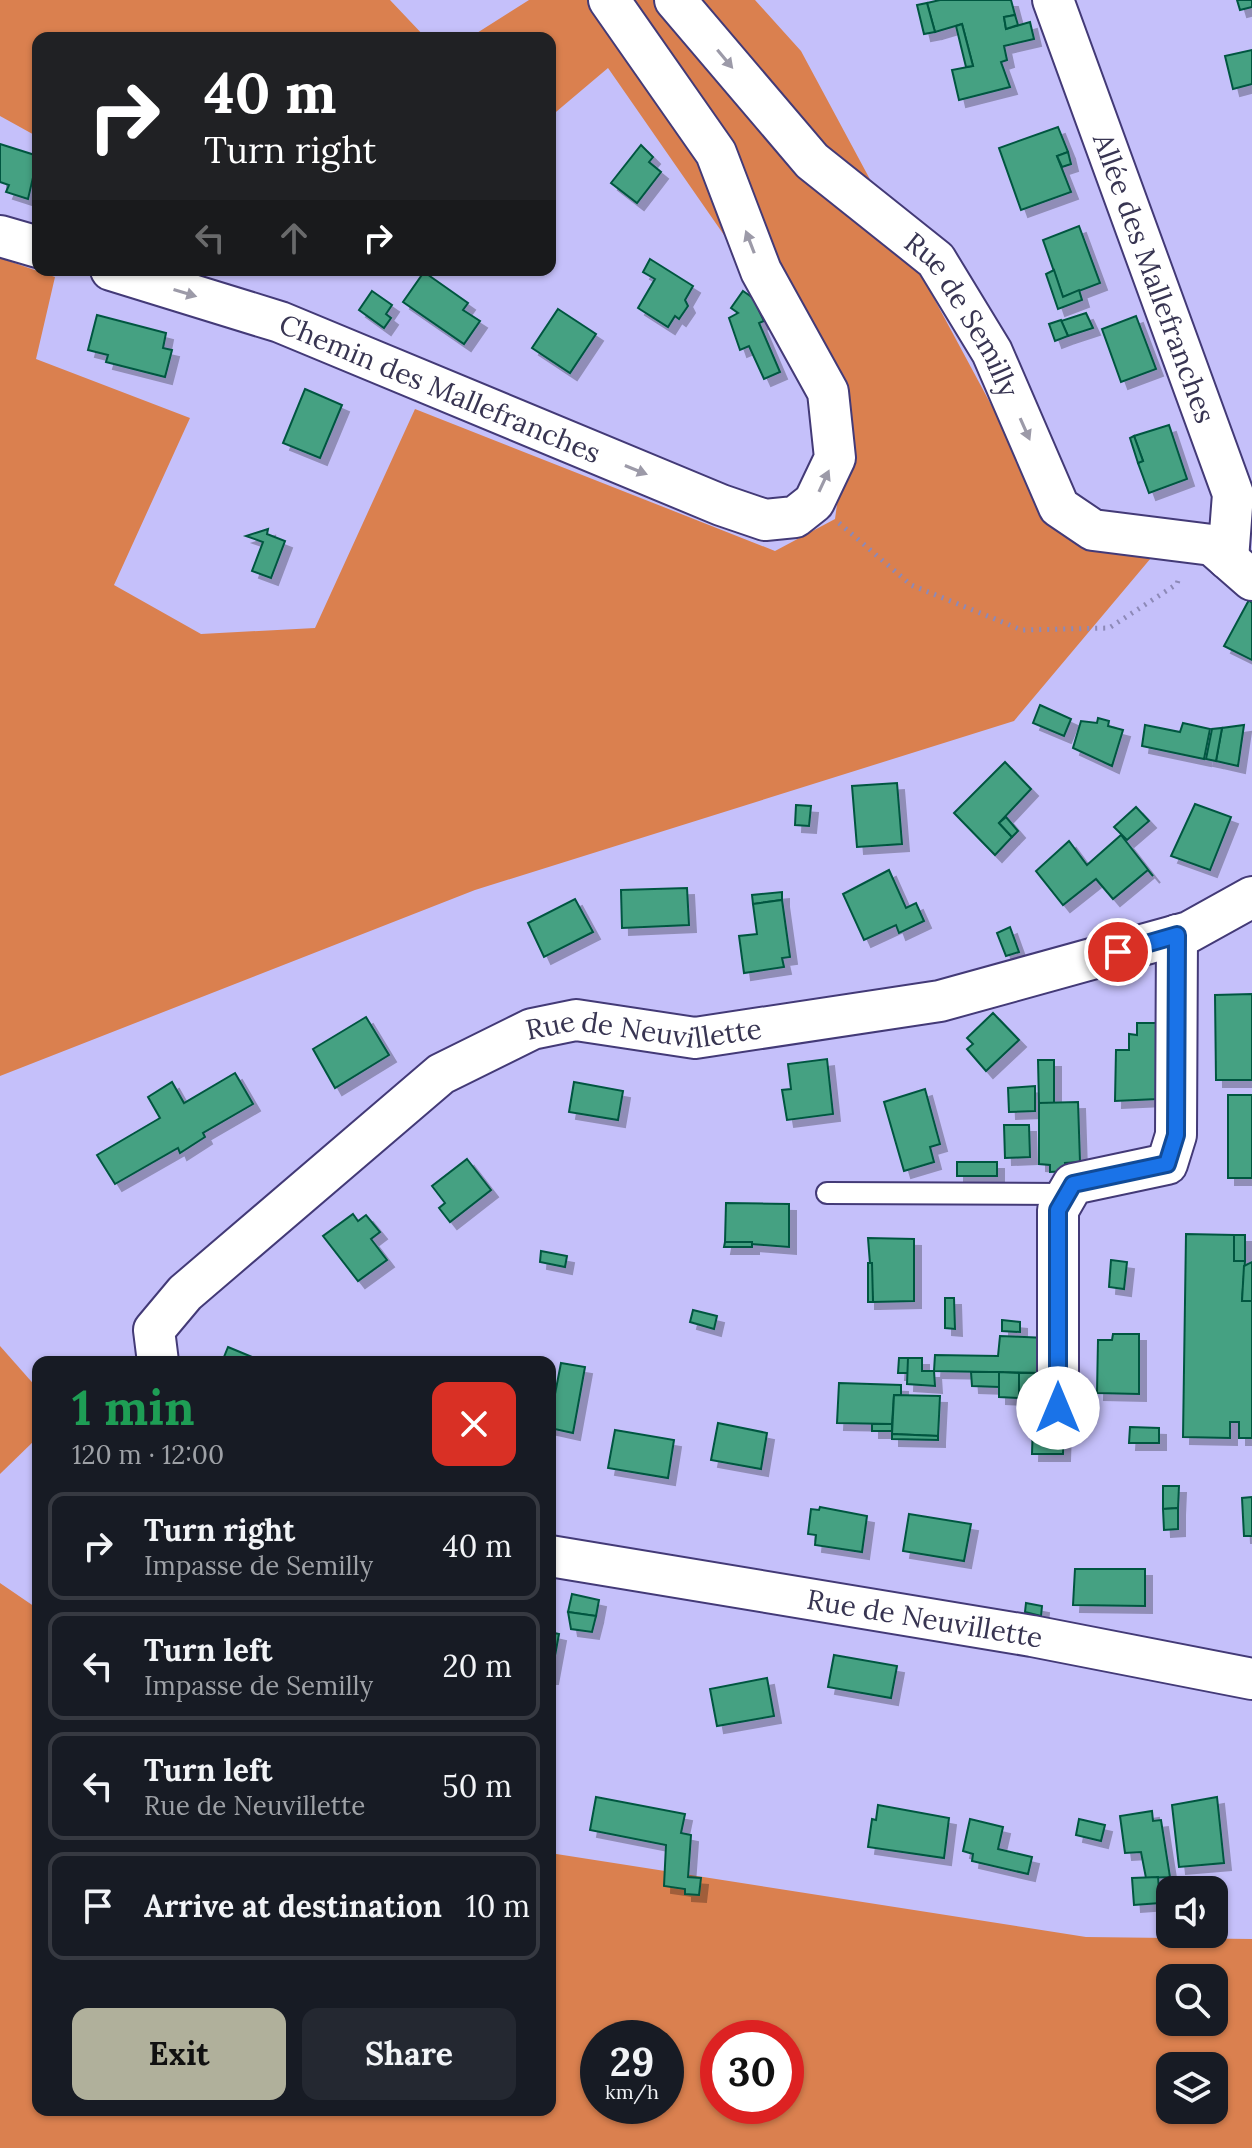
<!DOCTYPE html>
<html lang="en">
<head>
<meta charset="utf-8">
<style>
  body { margin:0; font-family:Lora,serif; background:#242831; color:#f1f3f6; height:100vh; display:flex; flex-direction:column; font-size:30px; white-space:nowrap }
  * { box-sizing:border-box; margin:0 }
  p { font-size:26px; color:#9ea1a6 }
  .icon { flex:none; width:44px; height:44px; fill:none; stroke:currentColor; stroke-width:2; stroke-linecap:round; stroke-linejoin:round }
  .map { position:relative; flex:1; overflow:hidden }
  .sheet { position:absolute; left:32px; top:1356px; width:524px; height:760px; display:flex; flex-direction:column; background:#171b24; border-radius:16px; box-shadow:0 2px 6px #0004 }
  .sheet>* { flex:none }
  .hud { position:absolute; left:32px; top:32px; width:524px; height:244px; border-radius:16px; box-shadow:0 2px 6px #0004; background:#202124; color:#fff; overflow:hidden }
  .buttons { position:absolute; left:1156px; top:1876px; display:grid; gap:16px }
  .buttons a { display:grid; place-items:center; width:72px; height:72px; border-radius:16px; background:#171b24; box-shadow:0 2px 6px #0004; font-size:40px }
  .speed { position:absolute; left:580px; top:2020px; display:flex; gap:16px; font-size:40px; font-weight:700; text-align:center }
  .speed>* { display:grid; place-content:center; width:104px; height:104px; border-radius:50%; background:#171b24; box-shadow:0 2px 6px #0004; line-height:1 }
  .speed small { font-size:20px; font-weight:400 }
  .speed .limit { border:12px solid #d22; background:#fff; color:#111 }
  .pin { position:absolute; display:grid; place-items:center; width:68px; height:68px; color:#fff; margin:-34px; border:4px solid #fff; border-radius:50%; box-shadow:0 2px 8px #0007 }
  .me { position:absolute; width:88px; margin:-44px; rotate:0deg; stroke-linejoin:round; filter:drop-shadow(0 0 6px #0008) }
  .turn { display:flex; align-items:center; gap:28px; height:168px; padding:0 40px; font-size:36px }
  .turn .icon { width:104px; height:104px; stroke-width:2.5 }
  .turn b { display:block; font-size:56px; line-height:68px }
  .lanes { display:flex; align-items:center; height:76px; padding:0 40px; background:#0003; justify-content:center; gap:40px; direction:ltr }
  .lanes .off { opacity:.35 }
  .round { display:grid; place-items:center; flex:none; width:84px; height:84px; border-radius:16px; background:#242831 }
  .summary { display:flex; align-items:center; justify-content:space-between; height:136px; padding:0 40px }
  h1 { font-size:48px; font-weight:700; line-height:60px; color:#1e9e55 }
  .cta { display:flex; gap:16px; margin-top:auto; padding:16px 40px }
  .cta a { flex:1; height:92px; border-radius:16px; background:#b0b09b; color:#111; font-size:32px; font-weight:700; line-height:92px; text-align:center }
  .cta a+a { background:#242831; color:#f1f3f6 }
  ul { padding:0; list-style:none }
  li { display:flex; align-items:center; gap:24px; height:108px; margin:0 16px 12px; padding:0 24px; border:4px solid #363941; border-radius:16px }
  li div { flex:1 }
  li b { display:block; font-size:30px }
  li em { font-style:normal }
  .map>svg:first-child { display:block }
</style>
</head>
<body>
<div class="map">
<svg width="1252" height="2148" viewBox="0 0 1252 2148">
  <defs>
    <filter id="shadow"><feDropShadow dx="7" dy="7" stdDeviation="0" flood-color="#0004"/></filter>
  </defs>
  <rect width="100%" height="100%" fill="#c5c0fa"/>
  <!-- green -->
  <g fill="#da804f" fill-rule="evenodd">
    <path d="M0,0H390L426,38H38V137L0,116Z"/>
    <path d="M529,0H755L801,51L1059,531L1156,552L1014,721L475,890L0,1076V258L55,277L36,359L190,418L114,585L201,634L315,628L415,409L775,551L835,519L849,415L608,68L550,117V38H469Z"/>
    <path d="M0,1346L38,1389V1437L0,1474Z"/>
    <path d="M0,1583L38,1609V2110H550V1853L1086,1937L1252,1939V2148H0ZM1170,1978H1214V2022H1170ZM598,2038H666V2106H598ZM718,2038H786V2106H718ZM1170,2066H1214V2110H1170Z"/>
  </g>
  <!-- building -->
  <g fill="#45a182" stroke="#035741" stroke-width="2" filter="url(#shadow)">
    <path d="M940,0H1011L1015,15L1004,17L1006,29L1030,22L1034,39L1004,46L1007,60L1001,62L1010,87L959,100L952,70L973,66L962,24L935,32L927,3Z"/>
    <path d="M1237,0H1252V7L1240,10Z"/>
    <path d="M927,3L935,32L924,34L917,5Z"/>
    <path d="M1015,15L1018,25L1006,29L1004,17Z"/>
    <path d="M962,24L973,66L966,67L956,26Z"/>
    <path d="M1252,50V84L1233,89L1225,56Z"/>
    <path d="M1058,127L1068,152L1057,156L1071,192L1021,210L999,148Z"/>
    <path d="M0,144L38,156L28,199L6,192L9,185L0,182Z"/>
    <path d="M641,145L653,157L649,162L661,172L637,203L611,183Z"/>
    <path d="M1068,152L1071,164L1062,167L1057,156Z"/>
    <path d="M1079,226L1100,283L1063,297L1043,240Z"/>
    <path d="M650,259L693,286L685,300L688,306L679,319L675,316L668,327L638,308L655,279L643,272Z"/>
    <path d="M1054,270L1063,297L1079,290L1082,300L1058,309L1046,274Z"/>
    <path d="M424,272L468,303L463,310L480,321L464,344L403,302Z"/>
    <path d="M372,291L392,305L386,314L391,318L384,328L359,310Z"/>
    <path d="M743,291L753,298L764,321L759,323L780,372L764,379L749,346L740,350L729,318L738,313L731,308Z"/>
    <path d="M558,309L596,334L570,373L532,348Z"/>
    <path d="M1086,313L1093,328L1068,336L1061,321Z"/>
    <path d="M97,315L166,333L163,348L172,350L165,377L106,362L108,355L88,350Z"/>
    <path d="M1136,316L1156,369L1121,382L1102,329Z"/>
    <path d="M1061,320L1068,336L1055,341L1049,324Z"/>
    <path d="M305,389L342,405L320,458L283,443Z"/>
    <path d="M1169,425L1187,479L1149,493L1138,463L1143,461L1134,436Z"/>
    <path d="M1134,436L1143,461L1138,463L1130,438Z"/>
    <path d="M268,529L267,534L285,541L271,578L252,571L263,542L246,536Z"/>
    <path d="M1249,600L1252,603V660L1224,646Z"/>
    <path d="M1040,705L1071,719L1064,736L1033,723Z"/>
    <path d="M1098,718L1109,721L1108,726L1123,730L1112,766L1073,748L1081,721L1097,723Z"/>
    <path d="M1183,723L1210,729L1204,759L1142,746L1145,725L1180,732Z"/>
    <path d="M1244,725L1238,766L1216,761L1222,728Z"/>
    <path d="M1222,728L1216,761L1206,759L1212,729Z"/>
    <path d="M1005,762L1031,789L999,823L1012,837L995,855L954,813Z"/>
    <path d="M897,783L902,844L857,847L852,786Z"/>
    <path d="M1195,804L1231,817L1210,870L1171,856Z"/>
    <path d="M796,805L811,806L809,826L795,825Z"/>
    <path d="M1136,807L1149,821L1127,840L1114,827Z"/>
    <path d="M1006,817L1018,831L1012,837L999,823Z"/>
    <path d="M1121,835L1153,876L1148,870L1113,899L1096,879L1063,905L1036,871L1069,841L1087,865Z"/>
    <path d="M889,870L906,908L916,903L924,921L899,933L896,925L864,940L843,894Z"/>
    <path d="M687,888L689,925L622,928L621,890Z"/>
    <path d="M782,892V900L753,904L752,895Z"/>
    <path d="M575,899L593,932L544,957L528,923Z"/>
    <path d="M782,900L790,957L782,958L784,967L744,973L739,936L757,934L753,904Z"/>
    <path d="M1010,927L1019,952L1006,956L997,933Z"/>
    <path d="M1252,994V1080H1216L1215,995Z"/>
    <path d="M993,1013L1019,1040L986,1071L967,1049L973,1044L967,1038Z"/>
    <path d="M366,1017L389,1055L335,1088L313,1049Z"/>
    <path d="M1137,1023H1157V1099L1115,1101L1116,1050H1129V1034L1137,1035Z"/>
    <path d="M827,1059L833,1114L787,1120L782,1090L791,1089L788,1064Z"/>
    <path d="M1038,1060H1054V1103H1039Z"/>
    <path d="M235,1073L253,1104L203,1133L205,1137L180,1153L178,1148L115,1184L97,1155L160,1118L148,1097L172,1082L184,1103Z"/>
    <path d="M574,1082L623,1091L618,1120L569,1112Z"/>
    <path d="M1035,1086V1111L1009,1112L1008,1088Z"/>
    <path d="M925,1089L940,1144L930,1147L934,1162L904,1171L884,1102Z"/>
    <rect x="1228" y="1095" width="24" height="83"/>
    <path d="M1078,1102L1080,1162L1065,1163L1066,1171L1050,1172V1165L1039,1164V1103Z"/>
    <path d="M1004,1125H1029L1030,1157L1005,1158Z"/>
    <path d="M467,1159L491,1190L450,1222L439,1208L445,1203L432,1186Z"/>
    <rect x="957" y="1162" width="40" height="14"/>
    <path d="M726,1203L789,1204V1247L725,1242Z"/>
    <path d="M353,1214L358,1221L366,1215L380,1232L371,1239L387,1260L358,1281L323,1236Z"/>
    <path d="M1186,1234L1234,1235V1261H1245L1242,1301H1252V1438H1239V1422H1230V1438L1183,1437Z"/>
    <rect x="1234" y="1235" width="11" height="26"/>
    <path d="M868,1238L914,1239V1301L873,1302Z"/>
    <path d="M725,1242H752V1247H724Z"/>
    <path d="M541,1251L567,1256L565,1267L540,1262Z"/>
    <path d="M1111,1260L1127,1262L1124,1289L1109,1287Z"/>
    <path d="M1252,1262V1301H1242L1244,1266Z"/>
    <path d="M868,1263H872L873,1302H868Z"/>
    <path d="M945,1298H954L955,1329L945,1328Z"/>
    <path d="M693,1310L717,1316L714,1329L690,1322Z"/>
    <path d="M1002,1320L1020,1322V1332L1002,1331Z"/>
    <path d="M1113,1334H1139V1394L1097,1393L1098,1340H1112Z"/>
    <path d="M1000,1336L1046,1338L1045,1373L934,1371L935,1355L998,1356Z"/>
    <path d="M228,1347L264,1362H222Z"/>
    <path d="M899,1358H908V1373H898Z"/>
    <path d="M908,1358H922V1371H934L935,1386L907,1384Z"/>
    <path d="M561,1363L585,1367L573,1433L550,1428V1393L555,1394Z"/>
    <path d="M971,1372H999V1387L972,1386Z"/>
    <path d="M999,1372L1019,1373V1398L999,1397Z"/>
    <rect x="1019" y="1373" width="26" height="25"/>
    <path d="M839,1383L901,1385V1395H894L892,1424L837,1423Z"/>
    <path d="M894,1395L940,1396L938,1436L892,1434Z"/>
    <path d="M1033,1422L1064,1423L1063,1454H1032Z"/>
    <path d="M718,1423L767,1433L761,1469L711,1460Z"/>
    <rect x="872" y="1424" width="20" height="7"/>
    <path d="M1130,1427L1159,1428V1443H1129Z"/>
    <path d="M615,1430L674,1440L668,1478L608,1468Z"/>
    <path d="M892,1434L938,1436V1440L892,1439Z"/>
    <path d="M1163,1486H1179L1178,1508L1163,1509Z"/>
    <path d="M1252,1497V1536H1244L1242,1498Z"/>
    <path d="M820,1507L867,1516L862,1552L815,1545L816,1535L808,1534L811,1509L819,1510Z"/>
    <path d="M1178,1508V1529L1164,1530L1163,1509Z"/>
    <path d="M909,1514L971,1524L964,1561L903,1551Z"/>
    <path d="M1075,1569H1145V1606L1073,1605Z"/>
    <path d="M572,1594L599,1600L596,1616L568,1612Z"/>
    <path d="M1026,1603L1042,1606L1041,1616L1025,1612Z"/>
    <path d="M568,1612L596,1616L592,1632L571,1629Z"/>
    <path d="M550,1632L559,1634L551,1677H550Z"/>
    <path d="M834,1655L897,1666L891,1698L828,1687Z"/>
    <path d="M767,1678L774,1716L717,1726L710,1689Z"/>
    <path d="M596,1797L685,1814L681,1833L691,1835L688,1877L701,1878L699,1895L685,1894V1889L664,1886L666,1845L590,1830Z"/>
    <path d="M1217,1797L1224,1863L1179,1867L1172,1805Z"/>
    <path d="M878,1805L949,1818L944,1858L868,1847L872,1819L876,1820Z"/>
    <path d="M1152,1811L1153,1821L1161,1820L1170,1877L1146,1878L1141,1852L1125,1853L1120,1816Z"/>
    <path d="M970,1819L1003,1827L998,1849L1032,1857L1028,1874L972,1861L973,1854L963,1851Z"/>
    <path d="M1079,1819L1105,1825L1101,1841L1076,1835Z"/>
    <path d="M1158,1877L1160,1903L1134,1905L1132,1878Z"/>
  </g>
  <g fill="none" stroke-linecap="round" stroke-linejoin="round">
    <!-- lane casing -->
    <g stroke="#433a77" stroke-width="24">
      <path id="lane" d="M827,1193L1068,1194"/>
    </g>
    <!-- street casing -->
    <g stroke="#433a77" stroke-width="44">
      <g id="street">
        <path id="s1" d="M675,0L812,161L936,260L992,352L1059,507L1093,530L1212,545L1252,580"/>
        <path id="s2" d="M1053,0L1233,494L1228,559"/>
        <path d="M0,236L38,247"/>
        <path id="s3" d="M111,270L280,322L721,505L765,520L795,517L814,502L835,458L828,392L761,271L716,153L609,0"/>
        <path id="s4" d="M158,1362L154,1330L185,1293L441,1074L532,1029L576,1020L695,1038L940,1001L1189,932L1252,897"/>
        <path d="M1058,1408V1210L1073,1184L1167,1164L1176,1135L1177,935"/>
        <path id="s5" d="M550,1556L1032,1636L1252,1679"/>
      </g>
    </g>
    <!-- path -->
    <path stroke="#8d89b7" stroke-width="5" stroke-dasharray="2 6" stroke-linecap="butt" d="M839,523L911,585L1022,630L1109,628L1177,584L1179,577"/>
    <!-- lane -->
    <use href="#lane" stroke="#fff" stroke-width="20"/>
    <!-- street -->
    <use href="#street" stroke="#fff" stroke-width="40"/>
  </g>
  <!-- one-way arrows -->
  <defs><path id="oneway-solid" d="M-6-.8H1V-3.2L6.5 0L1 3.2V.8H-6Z" transform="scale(2)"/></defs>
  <g fill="#9c9aa8">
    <use href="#oneway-solid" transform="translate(725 59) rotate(50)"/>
    <use href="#oneway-solid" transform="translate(750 242) rotate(-111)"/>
    <use href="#oneway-solid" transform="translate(185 293) rotate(17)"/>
    <use href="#oneway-solid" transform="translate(1025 429) rotate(66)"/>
    <use href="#oneway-solid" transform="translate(636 470) rotate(22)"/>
    <use href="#oneway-solid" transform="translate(824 481) rotate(-65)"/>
  </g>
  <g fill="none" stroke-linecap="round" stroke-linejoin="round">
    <!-- route casing -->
    <g stroke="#114b97" stroke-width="20">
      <path id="route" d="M1058,1408V1210L1073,1184L1167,1164L1176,1135L1177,935L1118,952"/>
    </g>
    <!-- route -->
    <use href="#route" stroke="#1a73e8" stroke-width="14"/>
  </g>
  <g text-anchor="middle" stroke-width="8" stroke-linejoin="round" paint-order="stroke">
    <!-- street labels -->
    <g font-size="28" fill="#383552" stroke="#d2d0fc">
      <text dy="10" stroke="none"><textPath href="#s2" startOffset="296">Allée des Mallefranches</textPath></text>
      <text dy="10" stroke="none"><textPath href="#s1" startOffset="430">Rue de Semilly</textPath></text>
      <text dy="10" stroke="none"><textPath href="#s3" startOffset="350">Chemin des Mallefranches</textPath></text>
      <text dy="10" stroke="none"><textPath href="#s4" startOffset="632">Rue de Neuvillette</textPath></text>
      <text dy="10" stroke="none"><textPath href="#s5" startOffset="380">Rue de Neuvillette</textPath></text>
    </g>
  </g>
</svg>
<div class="buttons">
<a><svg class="icon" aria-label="sound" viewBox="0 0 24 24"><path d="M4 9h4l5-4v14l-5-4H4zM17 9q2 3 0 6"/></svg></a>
<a><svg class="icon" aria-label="search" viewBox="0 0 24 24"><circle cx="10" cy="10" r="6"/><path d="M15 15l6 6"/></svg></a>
<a><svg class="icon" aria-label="layers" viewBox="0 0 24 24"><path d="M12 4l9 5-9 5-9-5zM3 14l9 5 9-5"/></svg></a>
</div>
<div class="speed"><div>29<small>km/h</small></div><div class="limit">30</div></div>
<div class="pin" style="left:1118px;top:952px;background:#d93025"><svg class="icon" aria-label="arrive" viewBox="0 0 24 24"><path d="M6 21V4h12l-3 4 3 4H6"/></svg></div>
<svg class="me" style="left:1058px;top:1408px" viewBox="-20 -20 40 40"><circle r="19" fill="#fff"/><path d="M0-13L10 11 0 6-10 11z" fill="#1a73e8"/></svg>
<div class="hud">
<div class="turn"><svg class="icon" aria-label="right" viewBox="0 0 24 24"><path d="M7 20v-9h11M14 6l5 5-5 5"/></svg><div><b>40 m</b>Turn right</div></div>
<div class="lanes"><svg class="icon off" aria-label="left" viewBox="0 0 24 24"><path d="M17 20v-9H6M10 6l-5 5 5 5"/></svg><svg class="icon off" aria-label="ahead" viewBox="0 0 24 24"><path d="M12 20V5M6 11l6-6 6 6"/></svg><svg class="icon" aria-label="right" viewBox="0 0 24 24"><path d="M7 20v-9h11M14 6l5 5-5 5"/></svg></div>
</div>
<section class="sheet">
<div class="summary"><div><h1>1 min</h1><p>120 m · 12:00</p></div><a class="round" style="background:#d93025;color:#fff"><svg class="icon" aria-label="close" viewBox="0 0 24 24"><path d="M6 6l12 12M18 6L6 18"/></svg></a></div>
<ul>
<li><svg class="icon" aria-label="right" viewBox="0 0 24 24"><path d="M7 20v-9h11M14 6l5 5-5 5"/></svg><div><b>Turn right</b><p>Impasse de Semilly</p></div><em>40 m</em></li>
<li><svg class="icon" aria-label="left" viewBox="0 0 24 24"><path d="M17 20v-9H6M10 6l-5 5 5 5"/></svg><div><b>Turn left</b><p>Impasse de Semilly</p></div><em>20 m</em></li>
<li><svg class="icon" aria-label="left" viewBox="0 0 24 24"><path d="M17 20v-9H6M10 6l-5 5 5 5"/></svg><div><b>Turn left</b><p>Rue de Neuvillette</p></div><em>50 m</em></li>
<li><svg class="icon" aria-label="arrive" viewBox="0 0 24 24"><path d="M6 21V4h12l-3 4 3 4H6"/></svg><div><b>Arrive at destination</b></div><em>10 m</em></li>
</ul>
<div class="cta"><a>Exit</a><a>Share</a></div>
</section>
</div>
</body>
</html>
